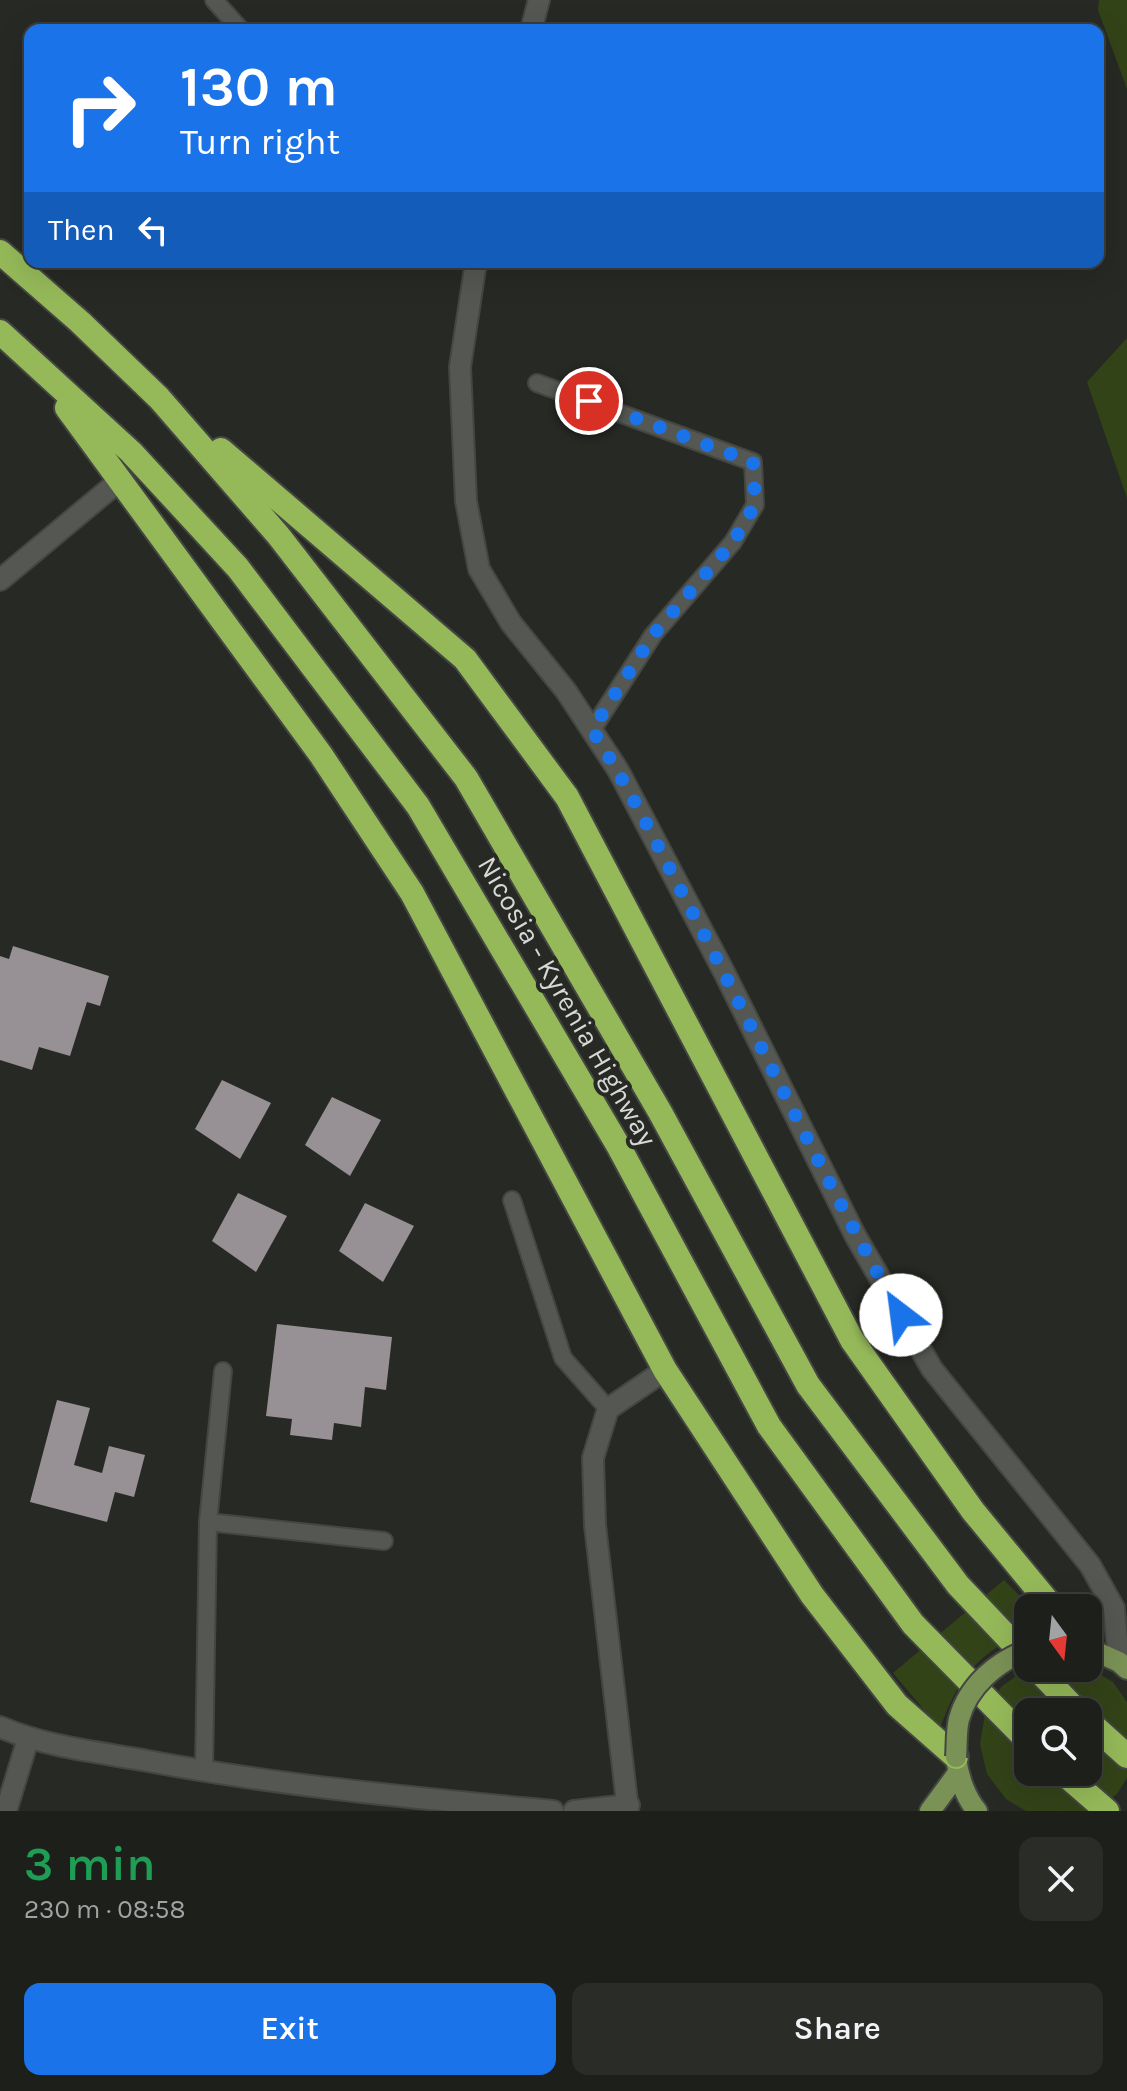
<!DOCTYPE html>
<html lang="en">
<head>
<meta charset="utf-8">
<style>
  body { margin:0; font-family:Karla,sans-serif; background:#2a2c28; color:#f1f3f6; height:100vh; display:flex; flex-direction:column; font-size:30px; white-space:nowrap }
  * { box-sizing:border-box; margin:0 }
  p { font-size:26px; color:#a0a2a3 }
  .icon { flex:none; width:44px; height:44px; fill:none; stroke:currentColor; stroke-width:2; stroke-linecap:round; stroke-linejoin:round }
  .map { position:relative; height:1811px; overflow:hidden }
  .details { display:flex; flex-direction:column; background:#1d1f1b; flex:1 }
  .details>* { flex:none }
  .guide { position:absolute; left:24px; top:24px; width:1080px; height:244px; border-radius:16px; box-shadow:0 8px 32px #0002,0 0 0 2px #3b3d3a; background:#1a73e8; color:#fff; overflow:hidden }
  .needle { width:52px; rotate:165deg }
  .tools { position:absolute; left:1014px; top:1594px; display:grid; gap:16px }
  .tools a { display:grid; place-items:center; width:88px; height:88px; border-radius:16px; background:#1d1f1b; box-shadow:0 8px 32px #0002,0 0 0 2px #3b3d3a; font-size:40px }
  .pin { position:absolute; display:grid; place-items:center; width:68px; height:68px; color:#fff; margin:-34px; border:4px solid #fff; border-radius:50%; box-shadow:0 2px 8px #0007 }
  .me { position:absolute; width:88px; margin:-44px; rotate:330deg; stroke-linejoin:round; filter:drop-shadow(0 0 6px #0008) }
  .turn { display:flex; align-items:center; gap:28px; height:168px; padding:0 24px; font-size:36px }
  .turn .icon { width:104px; height:104px; stroke-width:2.5 }
  .turn b { display:block; font-size:56px; line-height:68px }
  .then { display:flex; align-items:center; height:76px; padding:0 24px; background:#0003; gap:16px; font-size:30px }
  .round { display:grid; place-items:center; flex:none; width:84px; height:84px; border-radius:16px; background:#2a2c28 }
  .summary { display:flex; align-items:center; justify-content:space-between; height:136px; padding:0 24px }
  h1 { font-size:48px; font-weight:600; line-height:60px; color:#1e9e55 }
  .primary-button { display:flex; gap:16px; margin-top:auto; padding:16px 24px }
  .primary-button a { flex:1; height:92px; border-radius:16px; background:#1a73e8; color:#fff; font-size:32px; font-weight:600; line-height:92px; text-align:center }
  .primary-button a+a { background:#2a2c28; color:#f1f3f6 }
  .map>svg:first-child { display:block }
</style>
</head>
<body>
<div class="map">
<svg width="1127" height="1811" viewBox="0 0 1127 1811">
  <rect width="100%" height="100%" fill="#272924"/>
  <!-- green -->
  <g fill="#334318" fill-rule="evenodd">
    <path d="M1099,0H1127V89L1098,10Z"/>
    <path d="M1127,338V498L1087,382Z"/>
    <path d="M1004,1580L1032,1608H1028V1629C978,1655 959,1675 940,1729L893,1673Z"/>
    <path d="M1088,1667L1113,1682L1127,1702V1778L1117,1794L1094,1811H1026L1006,1799L987,1774L980,1744L985,1714L1001,1687L1026,1669ZM1028,1712H1088V1772H1028Z"/>
  </g>
  <!-- building -->
  <g fill="#979094">
    <path d="M13,946L109,976L100,1006L87,1002L70,1056L39,1047L32,1070L0,1060V956L9,959Z"/>
    <path d="M222,1080L271,1103L240,1159L195,1129Z"/>
    <path d="M332,1097L381,1120L350,1176L305,1145Z"/>
    <path d="M238,1193L287,1216L256,1272L212,1241Z"/>
    <path d="M365,1203L414,1226L383,1282L339,1251Z"/>
    <path d="M277,1324L392,1337L386,1390L365,1387L361,1427L334,1423L332,1440L290,1435L292,1419L266,1416Z"/>
    <path d="M57,1400L90,1408L74,1465L102,1473L109,1446L145,1455L134,1497L115,1492L107,1522L30,1502Z"/>
  </g>
  <g fill="none" stroke-linecap="round" stroke-linejoin="round">
    <!-- lane casing -->
    <g stroke="#444642" stroke-width="20">
      <g id="lane">
        <path d="M214,0L241,30"/>
        <path d="M537,383L753,462L755,505L733,542L653,635L592,730"/>
        <path d="M512,1200L563,1358L608,1409"/>
        <path d="M208,1522L384,1541"/>
        <path d="M204,1771L208,1522L223,1371"/>
      </g>
    </g>
    <!-- street casing -->
    <g stroke="#444642" stroke-width="24">
      <g id="street">
        <path d="M531,30L539,0"/>
        <path d="M476,262L460,367L466,501L479,569L511,623L566,691L618,770L724,972L855,1235L932,1369L1090,1565L1114,1608L1119,1662"/>
        <path d="M0,580L119,481"/>
        <path d="M0,1727C46,1747 98,1752 148,1761C282,1786 417,1798 553,1811"/>
        <path d="M6,1811L28,1739"/>
        <path d="M574,1811L629,1805"/>
        <path d="M628,1811L595,1525L593,1458L608,1409L665,1370"/>
      </g>
    </g>
    <!-- primary casing -->
    <g stroke="#444642" stroke-width="24">
      <g id="primary">
        <path d="M1088,1648L1119,1662L1127,1669"/>
        <path d="M956,1757C958,1775 965,1797 977,1811"/>
        <path d="M930,1811L958,1773"/>
      </g>
    </g>
    <!-- highway casing -->
    <g stroke="#444642" stroke-width="28">
      <g id="highway">
        <path d="M0,252L80,322L159,398L278,535L466,778L660,1112L808,1385L958,1585L1028,1659"/>
        <path d="M0,332L131,452L238,568L418,806L619,1147L769,1426L913,1624L1028,1741"/>
        <path d="M67,408L321,755L412,893L665,1370L812,1595L897,1705L956,1757"/>
        <path d="M221,450L465,659L567,797L852,1340L973,1511L1053,1608"/>
        <path d="M1036,1668L1078,1712"/>
        <path d="M1088,1721L1127,1756"/>
        <path d="M1062,1772L1107,1811"/>
      </g>
    </g>
    <!-- lane -->
    <use href="#lane" stroke="#555852" stroke-width="16"/>
    <!-- street -->
    <use href="#street" stroke="#555852" stroke-width="20"/>
    <!-- primary -->
    <use href="#primary" stroke="#7b9256" stroke-width="20"/>
    <!-- highway -->
    <use href="#highway" stroke="#95b959" stroke-width="24"/>
    <!-- primary-bridge casing -->
    <g stroke="#444642" stroke-width="24" stroke-linecap="butt">
      <path id="primary-bridge" d="M956,1757C957,1745 956,1731 959,1719C968,1686 997,1661 1028,1650"/>
    </g>
    <!-- primary-bridge -->
    <use href="#primary-bridge" stroke="#7b9256" stroke-width="20"/>
  </g>
  <g fill="none" stroke-linecap="round" stroke-linejoin="round">
    <!-- route -->
    <path stroke="#1a73e8" stroke-width="14" stroke-dasharray="0 25.2" d="M589,401L753,462L755,505L733,542L653,635L592,730C628,785 656,843 686,900C759,1038 824,1180 901,1315"/>
  </g>
  <g text-anchor="middle" stroke-width="8" stroke-linejoin="round" paint-order="stroke">
    <!-- street labels -->
    <g font-size="28" fill="#d8d9d6" stroke="#272924">
      <text transform="translate(568 1001) rotate(60)" y="10">Nicosia - Kyrenia Highway</text>
    </g>
  </g>
</svg>
<div class="tools">
<a><svg class="needle" viewBox="-14 -14 28 28"><path d="M0-13l5 13h-10z" fill="#e53935"/><path d="M0 13l5-13h-10z" fill="#a0a2a3"/></svg></a>
<a><svg class="icon" aria-label="search" viewBox="0 0 24 24"><circle cx="10" cy="10" r="6"/><path d="M15 15l6 6"/></svg></a>
</div>
<div class="pin" style="left:589px;top:401px;background:#d93025"><svg class="icon" aria-label="arrive" viewBox="0 0 24 24"><path d="M6 21V4h12l-3 4 3 4H6"/></svg></div>
<svg class="me" style="left:901px;top:1315px" viewBox="-20 -20 40 40"><circle r="19" fill="#fff"/><path d="M0-13L10 11 0 6-10 11z" fill="#1a73e8"/></svg>
<div class="guide">
<div class="turn"><svg class="icon" aria-label="right" viewBox="0 0 24 24"><path d="M7 20v-9h11M14 6l5 5-5 5"/></svg><div><b>130 m</b>Turn right</div></div>
<div class="then">Then<svg class="icon" aria-label="left" viewBox="0 0 24 24"><path d="M17 20v-9H6M10 6l-5 5 5 5"/></svg></div>
</div>
</div>
<section class="details">
<div class="summary"><div><h1>3 min</h1><p>230 m · 08:58</p></div><a class="round"><svg class="icon" aria-label="close" viewBox="0 0 24 24"><path d="M6 6l12 12M18 6L6 18"/></svg></a></div>
<div class="primary-button"><a>Exit</a><a>Share</a></div>
</section>
</body>
</html>
